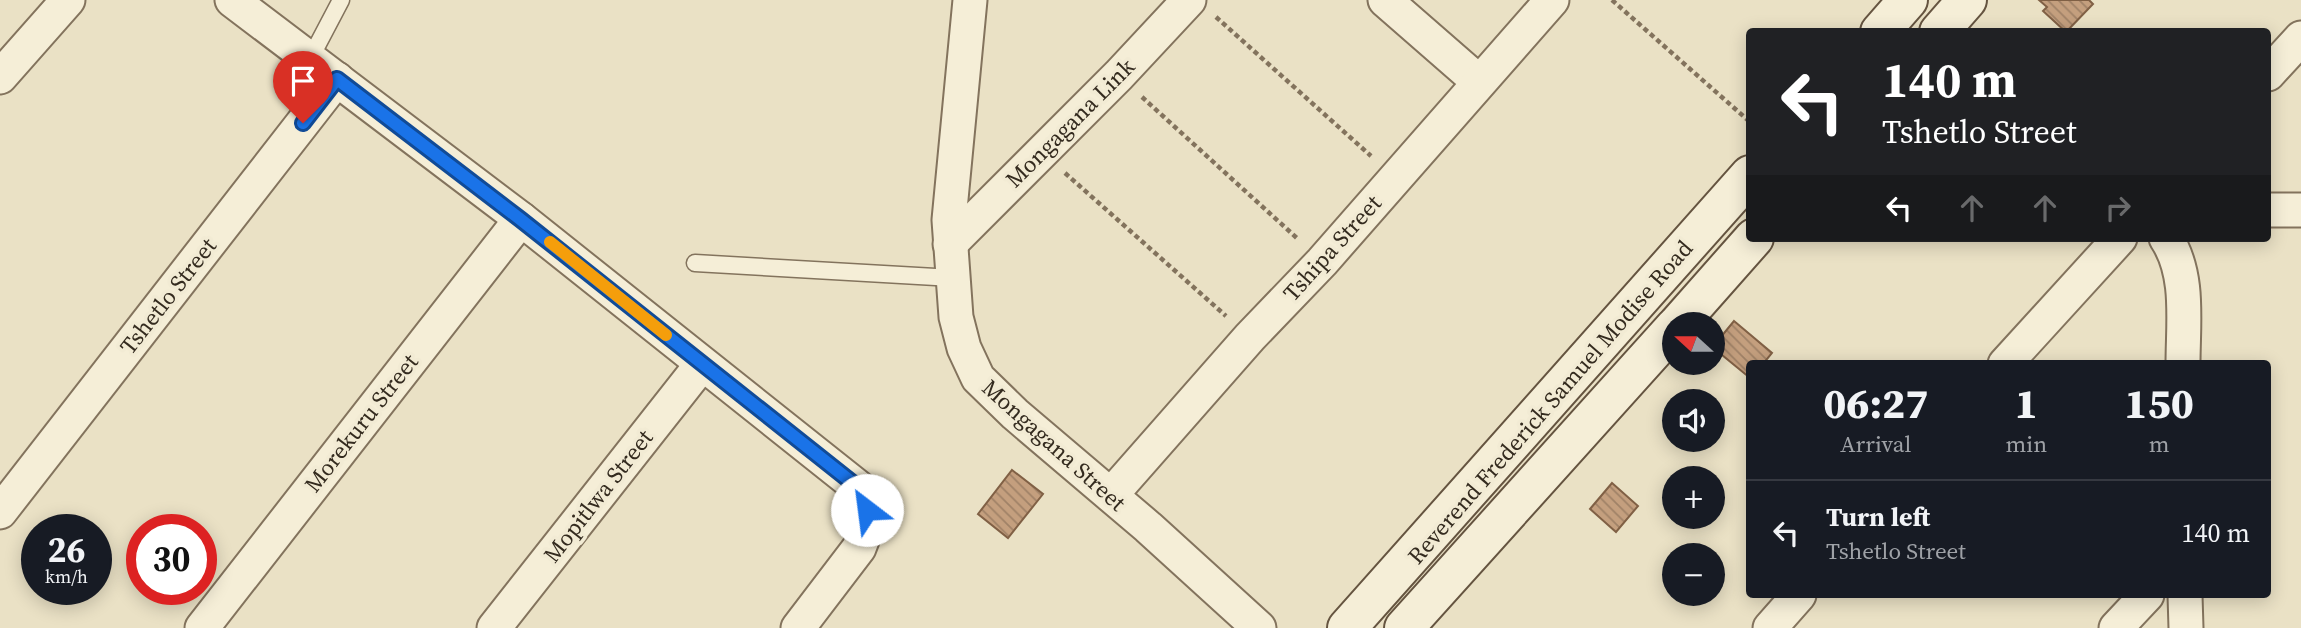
<!DOCTYPE html>
<html lang="en">
<head>
<meta charset="utf-8">
<style>
  body { margin:0; font-family:"Source Serif 4",serif; background:#242831; color:#f1f3f6; height:100vh; display:flex; flex-direction:column; font-size:26px; white-space:nowrap }
  * { box-sizing:border-box; margin:0 }
  p { font-size:23px; color:#9ea1a6 }
  .icon { flex:none; width:38px; height:38px; fill:none; stroke:currentColor; stroke-width:2; stroke-linecap:round; stroke-linejoin:round }
  .map { position:relative; flex:1; overflow:hidden }
  .drawer { position:absolute; left:1746px; top:360px; width:525px; height:238px; display:flex; flex-direction:column; background:#171b24; border-radius:7px; box-shadow:0 4px 18px #0003 }
  .drawer>* { flex:none }
  .hud { position:absolute; left:1746px; top:28px; width:525px; height:214px; border-radius:7px; box-shadow:0 4px 18px #0003; background:#202124; color:#fff; overflow:hidden }
  .needle { width:46px; rotate:291deg }
  .controls { position:absolute; left:1662px; top:312px; display:grid; gap:14px }
  .controls a { display:grid; place-items:center; width:63px; height:63px; border-radius:50%; background:#171b24; box-shadow:0 4px 18px #0003; font-size:35px }
  .speed { position:absolute; left:21px; top:514px; display:flex; gap:14px; font-size:35px; font-weight:700; text-align:center }
  .speed>* { display:grid; place-content:center; width:91px; height:91px; border-radius:50%; background:#171b24; box-shadow:0 4px 18px #0003; line-height:1 }
  .speed small { font-size:18px; font-weight:400 }
  .speed .limit { border:10px solid #d22; background:#fff; color:#111 }
  .pin { position:absolute; display:grid; place-items:center; width:60px; height:60px; color:#fff; margin:-72px -30px; border-radius:50% 50% 50% 0; rotate:-45deg; box-shadow:0 0 7px #0007 }
  .pin .icon { rotate:45deg }
  .me { position:absolute; width:77px; margin:-38px; rotate:330deg; stroke-linejoin:round; filter:drop-shadow(0 0 5px #0008) }
  .turn { display:flex; align-items:center; gap:24px; height:147px; padding:0 21px; font-size:32px }
  .turn .icon { width:91px; height:91px; stroke-width:2.5 }
  .turn b { display:block; font-size:49px; line-height:60px }
  .lanes { display:flex; align-items:center; height:66px; padding:0 21px; background:#0003; justify-content:center; gap:35px; direction:ltr }
  .lanes .off { opacity:.35 }
  .eta { display:flex; justify-content:space-evenly; align-items:center; height:119px; text-align:center }
  .eta b { font-size:42px; font-weight:800; line-height:49px }
  ul { padding:0; list-style:none }
  li { display:flex; align-items:center; gap:21px; height:105px; padding:0 21px; border-top:2px solid #363941 }
  li div { flex:1 }
  li b { display:block; font-size:26px }
  li em { font-style:normal }
  .map>svg:first-child { display:block }
</style>
</head>
<body>
<div class="map">
<svg width="2301" height="628" viewBox="0 0 2301 628">
  <defs>
    <pattern id="building-back-hatch" width="6" height="6" patternUnits="userSpaceOnUse" patternTransform="scale(1.75)"><rect width="6" height="6" fill="#c49f7e"/><path d="M-1 5l2 2M0 0l6 6M5-1l2 2" fill="none" stroke="#a08267"/></pattern>
  </defs>
  <rect width="100%" height="100%" fill="#eae1c5"/>
  <!-- building -->
  <g fill="url(#building-back-hatch)" stroke="#806045" stroke-width="2">
    <path d="M2039,0H2089L2093,4L2066,32L2043,11L2047,7Z"/>
    <path d="M1734,321L1772,353L1763,364H1750V378L1716,350L1723,341L1720,338Z"/>
    <path d="M1012,470L1043,494L1008,538L978,514Z"/>
    <path d="M1612,483L1638,506L1616,532L1590,509Z"/>
  </g>
  <g fill="none" stroke-linecap="round" stroke-linejoin="round">
    <!-- service casing -->
    <g stroke="#83735d" stroke-width="19">
      <g id="service">
        <path d="M310,59L341,0"/>
        <path d="M695,263L953,278"/>
      </g>
    </g>
    <!-- minor casing -->
    <g stroke="#83735d" stroke-width="37">
      <g id="minor">
        <path d="M232,0L521,219L859,488C869,509 868,527 859,548L798,628"/>
        <path d="M970,0L949,220L956,317L964,348L978,378L1015,414L1148,527L1259,628"/>
        <path d="M1385,0L1479,82"/>
        <path d="M2268,74L2301,38"/>
        <path d="M0,77L68,0"/>
        <path d="M2268,210H2301"/>
        <path d="M2166,238C2190,274 2183,322 2183,364"/>
        <path d="M950,244L1119,75L1189,0"/>
        <path d="M2005,364L2120,238"/>
        <path d="M1111,495L1250,337L1322,262L1552,0"/>
        <path d="M0,512L337,79"/>
        <path d="M2185,595L2186,628"/>
        <path d="M202,628L521,219"/>
        <path d="M494,628L702,364"/>
        <path d="M1770,628L1799,595"/>
        <path d="M2116,628L2147,595"/>
      </g>
    </g>
    <!-- secondary casing -->
    <g stroke="#655440" stroke-width="42">
      <g id="secondary">
        <path d="M1880,32L1908,0"/>
        <path d="M1939,32L1967,0"/>
        <path d="M1678,324L1754,238"/>
        <path d="M1347,628L1750,175"/>
        <path d="M1404,628L1675,327"/>
      </g>
    </g>
    <!-- path -->
    <g stroke="#83735d" stroke-width="4.5" stroke-dasharray="5 3.5" stroke-linecap="butt">
      <path d="M1612,0L1750,122"/>
      <path d="M1216,17L1371,156"/>
      <path d="M1142,97L1299,240"/>
      <path d="M1065,173L1226,316"/>
    </g>
    <!-- service -->
    <use href="#service" stroke="#f5eed7" stroke-width="16"/>
    <!-- minor -->
    <use href="#minor" stroke="#f5eed7" stroke-width="33"/>
    <!-- secondary -->
    <use href="#secondary" stroke="#f5eed7" stroke-width="38"/>
  </g>
  <g fill="none" stroke-linecap="round" stroke-linejoin="round">
    <!-- route casing -->
    <g stroke="#114b97" stroke-width="18">
      <path id="route" d="M303,123L337,79L520,219L859,488L867,510"/>
    </g>
    <!-- route -->
    <use href="#route" stroke="#1a73e8" stroke-width="12"/>
    <!-- slow -->
    <path stroke="#f59e0b" stroke-width="12" d="M550,242L666,335"/>
  </g>
  <g text-anchor="middle" stroke-width="7" stroke-linejoin="round" paint-order="stroke">
    <!-- street labels -->
    <g font-size="23" fill="#342b1f" stroke="#f2ebd4">
      <text transform="translate(1070 123) rotate(-45)" y="8">Mongagana Link</text>
      <text transform="translate(1332 248) rotate(-48)" y="8">Tshipa Street</text>
      <text transform="translate(168 296) rotate(-52)" y="8">Tshetlo Street</text>
      <text transform="translate(1550 402) rotate(-49)" y="8">Reverend Frederick Samuel Modise Road</text>
      <text transform="translate(361 423) rotate(-52)" y="8">Morekuru Street</text>
      <text transform="translate(1054 445) rotate(42)" y="8">Mongagana Street</text>
      <text transform="translate(598 496) rotate(-52)" y="8">Mopitlwa Street</text>
    </g>
  </g>
</svg>
<div class="controls">
<a><svg class="needle" viewBox="-14 -14 28 28"><path d="M0-13l5 13h-10z" fill="#e53935"/><path d="M0 13l5-13h-10z" fill="#9ea1a6"/></svg></a>
<a><svg class="icon" aria-label="sound" viewBox="0 0 24 24"><path d="M4 9h4l5-4v14l-5-4H4zM17 9q2 3 0 6"/></svg></a>
<a>+</a>
<a>−</a>
</div>
<div class="speed"><div>26<small>km/h</small></div><div class="limit">30</div></div>
<div class="pin" style="left:303px;top:123px;background:#d93025"><svg class="icon" aria-label="arrive" viewBox="0 0 24 24"><path d="M6 21V4h12l-3 4 3 4H6"/></svg></div>
<svg class="me" style="left:867px;top:510px" viewBox="-20 -20 40 40"><circle r="19" fill="#fff"/><path d="M0-13L10 11 0 6-10 11z" fill="#1a73e8"/></svg>
<div class="hud">
<div class="turn"><svg class="icon" aria-label="left" viewBox="0 0 24 24"><path d="M17 20v-9H6M10 6l-5 5 5 5"/></svg><div><b>140 m</b>Tshetlo Street</div></div>
<div class="lanes"><svg class="icon" aria-label="left" viewBox="0 0 24 24"><path d="M17 20v-9H6M10 6l-5 5 5 5"/></svg><svg class="icon off" aria-label="ahead" viewBox="0 0 24 24"><path d="M12 20V5M6 11l6-6 6 6"/></svg><svg class="icon off" aria-label="ahead" viewBox="0 0 24 24"><path d="M12 20V5M6 11l6-6 6 6"/></svg><svg class="icon off" aria-label="right" viewBox="0 0 24 24"><path d="M7 20v-9h11M14 6l5 5-5 5"/></svg></div>
</div>
<section class="drawer">
<div class="eta">
<div><b>06:27</b><p>Arrival</p></div>
<div><b>1</b><p>min</p></div>
<div><b>150</b><p>m</p></div>
</div>
<ul>
<li><svg class="icon" aria-label="left" viewBox="0 0 24 24"><path d="M17 20v-9H6M10 6l-5 5 5 5"/></svg><div><b>Turn left</b><p>Tshetlo Street</p></div><em>140 m</em></li>
</ul>
</section>
</div>
</body>
</html>
